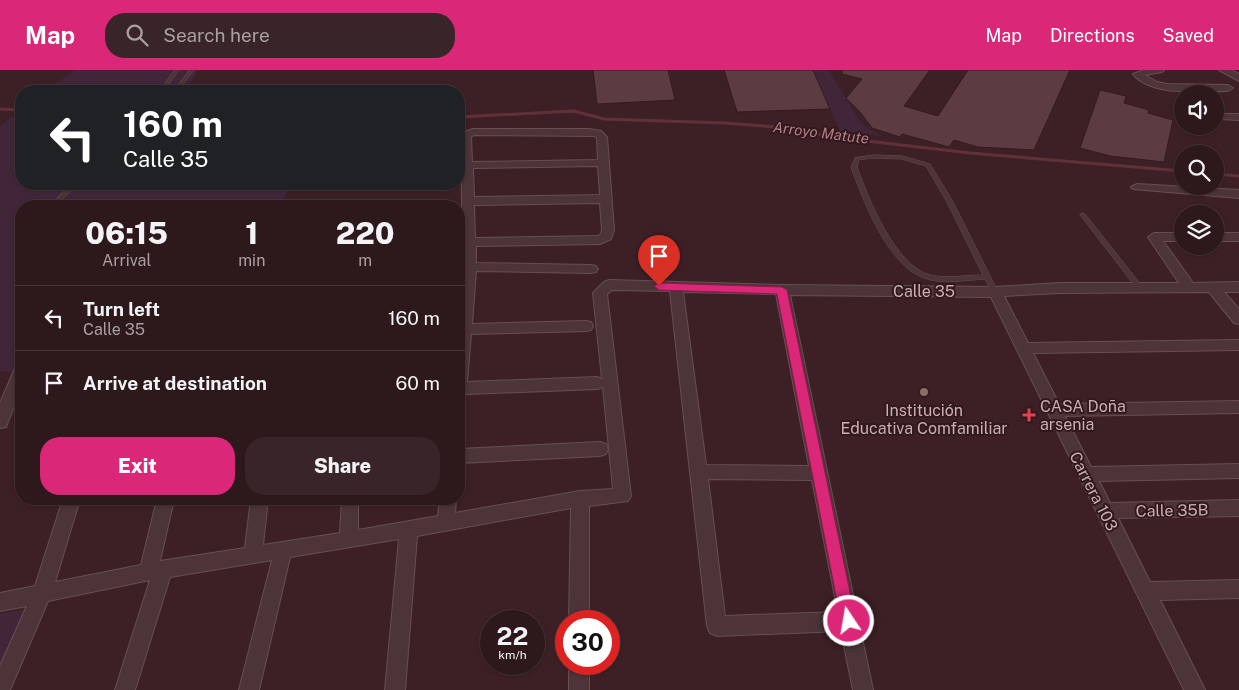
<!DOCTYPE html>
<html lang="en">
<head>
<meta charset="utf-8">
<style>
  body { margin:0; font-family:"Public Sans",sans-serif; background:#392529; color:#f1f3f6; height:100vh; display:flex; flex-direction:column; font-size:19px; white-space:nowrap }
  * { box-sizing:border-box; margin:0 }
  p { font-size:16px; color:#a7a0a3 }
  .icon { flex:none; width:28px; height:28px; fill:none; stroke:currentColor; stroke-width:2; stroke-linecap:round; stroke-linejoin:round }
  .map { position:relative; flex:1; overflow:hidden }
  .side { position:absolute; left:15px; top:130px; width:450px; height:305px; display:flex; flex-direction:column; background:#2d181c; border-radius:20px; box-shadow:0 1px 4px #0004,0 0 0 1px #48373b }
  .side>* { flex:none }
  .hud { position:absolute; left:15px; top:15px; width:450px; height:105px; border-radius:20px; box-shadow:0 1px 4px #0004,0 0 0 1px #48373b; background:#202124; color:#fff; overflow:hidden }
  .tools { position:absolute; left:1174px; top:15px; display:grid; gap:10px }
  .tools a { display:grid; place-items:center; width:50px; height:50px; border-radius:50%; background:#2d181c; box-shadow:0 1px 4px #0004,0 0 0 1px #48373b; font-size:25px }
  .speed { position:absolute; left:480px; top:540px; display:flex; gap:10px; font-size:25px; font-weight:700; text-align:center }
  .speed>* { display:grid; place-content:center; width:65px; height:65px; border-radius:50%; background:#2d181c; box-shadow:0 1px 4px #0004,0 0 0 1px #48373b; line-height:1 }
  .speed small { font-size:12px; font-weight:400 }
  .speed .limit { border:8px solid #d22; background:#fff; color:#111 }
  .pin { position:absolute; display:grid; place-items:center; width:42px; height:42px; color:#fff; margin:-51px -21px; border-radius:50% 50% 50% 0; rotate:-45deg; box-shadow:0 0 5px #0007 }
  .pin .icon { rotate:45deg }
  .me { position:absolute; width:55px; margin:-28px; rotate:348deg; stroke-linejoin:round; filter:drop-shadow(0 0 4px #0008) }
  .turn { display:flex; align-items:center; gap:18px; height:105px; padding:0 25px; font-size:22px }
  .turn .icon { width:65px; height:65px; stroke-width:2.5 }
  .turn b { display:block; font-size:35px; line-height:42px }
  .eta { display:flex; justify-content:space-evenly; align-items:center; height:85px; text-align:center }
  .eta b { font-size:30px; font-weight:800; line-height:35px }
  .cta { display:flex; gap:10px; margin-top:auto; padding:10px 25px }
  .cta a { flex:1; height:58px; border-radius:20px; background:#db2777; color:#fff; font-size:20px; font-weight:800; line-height:58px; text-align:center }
  .cta a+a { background:#392529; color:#f1f3f6 }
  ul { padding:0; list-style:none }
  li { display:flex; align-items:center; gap:15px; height:65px; padding:0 25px; border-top:1px solid #48373b }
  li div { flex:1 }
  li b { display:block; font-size:19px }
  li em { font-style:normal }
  header { display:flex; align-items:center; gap:30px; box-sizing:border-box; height:70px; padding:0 25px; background:#db2777; color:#fff }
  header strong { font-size:24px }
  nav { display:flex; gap:28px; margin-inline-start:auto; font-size:18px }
  .search { width:350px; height:45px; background:#392529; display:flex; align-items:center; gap:12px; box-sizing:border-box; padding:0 18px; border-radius:20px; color:#a7a0a3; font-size:19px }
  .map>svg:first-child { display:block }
</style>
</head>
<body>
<header>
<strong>Map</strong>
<div class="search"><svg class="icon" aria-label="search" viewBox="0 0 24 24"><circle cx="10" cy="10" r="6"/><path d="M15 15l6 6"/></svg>Search here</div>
<nav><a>Map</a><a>Directions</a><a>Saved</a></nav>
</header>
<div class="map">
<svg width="1239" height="620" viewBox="0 0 1239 620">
  <rect width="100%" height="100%" fill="#3c2025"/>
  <!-- green -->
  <g fill="#412639">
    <path d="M75,0H198L186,21H46Z"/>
    <path d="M813,0H829L859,50L867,58L882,66L840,61Z"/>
    <path d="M21,40V114H293L278,136H21V300L0,302V56Z"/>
    <path d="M25,539L0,598V544Z"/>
  </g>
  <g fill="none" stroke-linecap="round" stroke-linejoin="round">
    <!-- stream -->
    <g stroke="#623138" stroke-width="3">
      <path d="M0,39L21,40"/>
      <path d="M459,47L574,41L604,49L725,53L775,57L833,67L970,83L1182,101"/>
      <path d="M1215,104L1239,106"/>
    </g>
  </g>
  <!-- building -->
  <g fill="#5c3c40" stroke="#331b1f">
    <path d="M593,0H668L675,30L597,34Z"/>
    <path d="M724,0H813L830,39L737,42Z"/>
    <path d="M842,0H930L904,36L938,46L968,0H1070L1034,80L978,77L954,70L949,77L902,64L900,67L872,58L860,42L846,28L862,9L842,4Z"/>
    <path d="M1100,20L1126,26L1124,33L1149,40L1148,43L1173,50L1164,92L1110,86L1080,78Z"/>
  </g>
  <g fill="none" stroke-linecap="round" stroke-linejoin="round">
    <!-- service casing -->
    <g stroke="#674f52" stroke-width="1">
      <g id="service">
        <path d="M175,0H179L164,21H160Z"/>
        <path d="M190,0H194L178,21H174Z"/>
        <path d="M875,85L902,86L930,94L953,132L998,222L997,224H993L985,209C965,210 943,215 924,208C888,196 863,130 851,97L855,88ZM875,88L902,89L926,96L947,132L983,205C966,205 947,209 930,205C895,196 868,128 857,97L859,90Z"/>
        <path d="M72,114H78L55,136H49Z"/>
        <path d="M1083,143L1085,144L1142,216L1143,218L1142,220H1138L1081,146L1080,145Z"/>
      </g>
    </g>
    <!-- minor casing -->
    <g stroke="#674f52" stroke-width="2">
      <g id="minor">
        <path d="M1144,0H1164L1162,2L1145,5L1157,12L1167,14L1228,15L1233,18L1228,21C1201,21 1152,27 1133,4Z"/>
        <path d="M1219,0H1231L1239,4V11Z"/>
        <path d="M1222,44H1239V50L1218,49L1217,47L1218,45Z"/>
        <path d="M473,59H589L601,61L607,67L614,160L611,169L600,174L476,176V193L591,195L596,196L598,199L596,202L591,203L476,201L472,254L586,251L591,252L593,256L591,260L586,261L471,264L467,312L597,307L602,309L593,223L604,212L609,210L782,215L995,217L1059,213H1179L1148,167L1154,163H1182V171H1163L1193,213L1239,212V222H1224L1239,239V254L1234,253L1209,222L1059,223L1004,226L1028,273L1239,270V280L1033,283L1059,334L1239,331V343L1065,346L1091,397L1239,394V408L1099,411L1110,433L1239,430V446L1118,448L1150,512L1239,510V528L1160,530L1205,620H1184L991,227L790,225L873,620H853L841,561L717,566L710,563L707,556L670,221L612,220L607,224L631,426L628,431L589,436V551H569L571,438L417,466L405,620H385L399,469L290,487L259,620H239L272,490L170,507L135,620H115L150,510L48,531L10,620H0V596L27,536L0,541V523L35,516L63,429H80L55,512L141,495L157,429H174L160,491L245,478L251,429H268L263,475L340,463L342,429H358V460L438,446L440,429H456L455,443L580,421L613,419L603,317L597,319L466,324L459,328V246L463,197L461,67L464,62ZM474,65L594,66L597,68L598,90L472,92L471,67ZM598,96L600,125L474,127L473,98ZM600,133L602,160L601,164L598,166L475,168L474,135ZM683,222L776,224L809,396L706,395ZM708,409L812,410L838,542L725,546Z"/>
        <path d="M1137,114L1239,120V128L1133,119L1131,117Z"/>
        <rect x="1215" y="163" width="24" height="8"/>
        <path d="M21,294V318L6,357L0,358V333L16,296Z"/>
        <path d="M600,372L606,374L608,379L606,384L600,386L459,393V379Z"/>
        <rect x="569" y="594" width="20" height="26"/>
      </g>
    </g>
    <!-- service -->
    <use href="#service" fill="#4c3438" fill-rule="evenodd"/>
    <!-- minor -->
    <use href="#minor" fill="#4c3438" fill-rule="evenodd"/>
  </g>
  <!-- route -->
  <path fill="#db2777" stroke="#8e194d" d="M659,213L782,217L787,220L856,551L854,556L849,559L843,556L841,551L777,224L659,220L654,216Z"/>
  <!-- markers -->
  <circle fill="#8d6e63" stroke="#31191d" stroke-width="2" cx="924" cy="322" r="5"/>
  <path fill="#e0444e" stroke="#31191d" stroke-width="2" d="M1026.5 337.5h5v5h5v5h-5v5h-5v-5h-5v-5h5z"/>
  <g text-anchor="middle" stroke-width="4" stroke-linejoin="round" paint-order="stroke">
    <!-- far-water labels -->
    <g font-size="15" font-style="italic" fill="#b77c85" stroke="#31191d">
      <text transform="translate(821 63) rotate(7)" y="5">Arroyo Matute</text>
    </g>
    <!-- street labels -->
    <g font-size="16" fill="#c8afb2" stroke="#31191d">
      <text x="924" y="227">Calle 35</text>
      <text transform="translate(1094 421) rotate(63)" y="6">Carrera 103</text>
      <text transform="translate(1172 440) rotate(-1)" y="6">Calle 35B</text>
    </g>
    <!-- poi labels -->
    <g font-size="16" fill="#c8afb2" stroke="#31191d" text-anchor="start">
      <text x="1040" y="342">CASA Doña<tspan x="1040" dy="18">arsenia</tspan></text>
      <text x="924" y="346" text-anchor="middle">Institución<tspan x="924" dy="18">Educativa Comfamiliar</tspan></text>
    </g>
  </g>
</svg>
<div class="tools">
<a><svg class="icon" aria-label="sound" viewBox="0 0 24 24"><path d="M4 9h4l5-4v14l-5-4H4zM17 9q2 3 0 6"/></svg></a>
<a><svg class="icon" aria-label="search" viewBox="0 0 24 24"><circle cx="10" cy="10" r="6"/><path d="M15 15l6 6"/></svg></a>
<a><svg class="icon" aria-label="layers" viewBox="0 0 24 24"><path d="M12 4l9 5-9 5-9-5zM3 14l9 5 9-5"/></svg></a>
</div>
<div class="speed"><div>22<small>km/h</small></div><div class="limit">30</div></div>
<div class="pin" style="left:659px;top:216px;background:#d93025"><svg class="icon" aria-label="arrive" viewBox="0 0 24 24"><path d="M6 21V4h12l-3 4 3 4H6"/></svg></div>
<svg class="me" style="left:849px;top:551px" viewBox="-20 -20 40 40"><circle r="17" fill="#db2777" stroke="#fff" stroke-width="3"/><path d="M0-11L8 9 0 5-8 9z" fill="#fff"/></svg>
<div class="hud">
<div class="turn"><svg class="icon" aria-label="left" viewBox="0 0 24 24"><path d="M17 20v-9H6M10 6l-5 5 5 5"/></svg><div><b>160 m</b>Calle 35</div></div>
</div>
<section class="side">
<div class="eta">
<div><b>06:15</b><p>Arrival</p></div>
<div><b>1</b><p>min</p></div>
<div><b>220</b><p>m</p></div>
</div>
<ul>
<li><svg class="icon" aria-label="left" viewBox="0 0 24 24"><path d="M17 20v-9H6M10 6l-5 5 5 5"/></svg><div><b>Turn left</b><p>Calle 35</p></div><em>160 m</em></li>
<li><svg class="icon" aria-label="arrive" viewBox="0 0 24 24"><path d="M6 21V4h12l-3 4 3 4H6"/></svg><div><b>Arrive at destination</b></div><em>60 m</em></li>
</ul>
<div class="cta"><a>Exit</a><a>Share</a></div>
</section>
</div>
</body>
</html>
